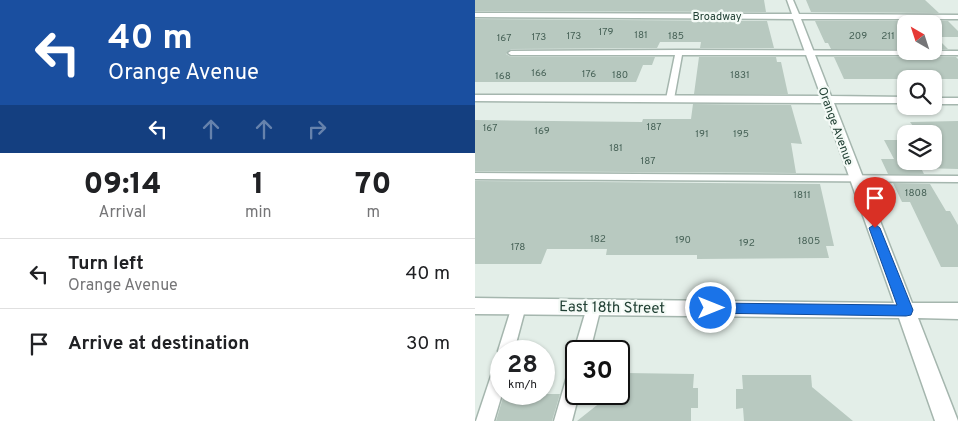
<!DOCTYPE html>
<html lang="en">
<head>
<meta charset="utf-8">
<style>
  body { margin:0; font-family:Overpass,sans-serif; background:#f2f2f2; color:#202124; height:100vh; display:flex; flex-direction:column; font-size:19px; white-space:nowrap }
  * { box-sizing:border-box; margin:0 }
  p { font-size:16px; color:#757577 }
  .icon { flex:none; width:28px; height:28px; fill:none; stroke:currentColor; stroke-width:2; stroke-linecap:round; stroke-linejoin:round }
  .map { position:relative; flex:1; overflow:hidden }
  .details { display:flex; flex-direction:column; background:#fff; width:475px }
  .details>* { flex:none }
  .banner { background:#1a4fa0; color:#fff; overflow:hidden }
  .needle { width:32px; rotate:321deg }
  .controls { position:absolute; left:422px; top:15px; display:grid; gap:10px }
  .controls a { display:grid; place-items:center; width:45px; height:45px; border-radius:10px; background:#fff; box-shadow:0 1px 4px #0004; font-size:25px }
  .speed { position:absolute; left:15px; top:340px; display:flex; gap:10px; font-size:25px; font-weight:700; text-align:center }
  .speed>* { display:grid; place-content:center; width:65px; height:65px; border-radius:50%; background:#fff; box-shadow:0 1px 4px #0004; line-height:1 }
  .speed small { font-size:12px; font-weight:400 }
  .speed .limit { border:2px solid #111; border-radius:8px; background:#fff; color:#111 }
  .pin { position:absolute; display:grid; place-items:center; width:42px; height:42px; color:#fff; margin:-51px -21px; border-radius:50% 50% 50% 0; rotate:-45deg; box-shadow:0 0 5px #0007 }
  .pin .icon { rotate:45deg }
  .me { position:absolute; width:55px; margin:-28px; rotate:90deg; stroke-linejoin:round; filter:drop-shadow(0 0 4px #0008) }
  .turn { display:flex; align-items:center; gap:18px; height:105px; padding:0 25px; font-size:22px }
  .turn .icon { width:65px; height:65px; stroke-width:2.5 }
  .turn b { display:block; font-size:35px; line-height:42px }
  .lanes { display:flex; align-items:center; height:48px; padding:0 25px; background:#0003; justify-content:center; gap:25px; direction:ltr }
  .lanes .off { opacity:.35 }
  .eta { display:flex; justify-content:space-evenly; align-items:center; height:85px; text-align:center }
  .eta b { font-size:30px; font-weight:800; line-height:35px }
  ul { padding:0; list-style:none }
  li { display:flex; align-items:center; gap:15px; height:70px; padding:0 25px; border-top:1px solid #e0e0e0 }
  li div { flex:1 }
  li b { display:block; font-size:19px }
  li em { font-style:normal }
  main { display:flex; flex:1; min-height:0 }
  .map>svg:first-child { display:block }
</style>
</head>
<body>
<main>
<section class="details">
<div class="banner">
<div class="turn"><svg class="icon" aria-label="left" viewBox="0 0 24 24"><path d="M17 20v-9H6M10 6l-5 5 5 5"/></svg><div><b>40 m</b>Orange Avenue</div></div>
<div class="lanes"><svg class="icon" aria-label="left" viewBox="0 0 24 24"><path d="M17 20v-9H6M10 6l-5 5 5 5"/></svg><svg class="icon off" aria-label="ahead" viewBox="0 0 24 24"><path d="M12 20V5M6 11l6-6 6 6"/></svg><svg class="icon off" aria-label="ahead" viewBox="0 0 24 24"><path d="M12 20V5M6 11l6-6 6 6"/></svg><svg class="icon off" aria-label="right" viewBox="0 0 24 24"><path d="M7 20v-9h11M14 6l5 5-5 5"/></svg></div>
</div>
<div class="eta">
<div><b>09:14</b><p>Arrival</p></div>
<div><b>1</b><p>min</p></div>
<div><b>70</b><p>m</p></div>
</div>
<ul>
<li><svg class="icon" aria-label="left" viewBox="0 0 24 24"><path d="M17 20v-9H6M10 6l-5 5 5 5"/></svg><div><b>Turn left</b><p>Orange Avenue</p></div><em>40 m</em></li>
<li><svg class="icon" aria-label="arrive" viewBox="0 0 24 24"><path d="M6 21V4h12l-3 4 3 4H6"/></svg><div><b>Arrive at destination</b></div><em>30 m</em></li>
</ul>
</section>
<div class="map">
<svg width="483" height="421" viewBox="0 0 483 421">
  <rect width="100%" height="100%" fill="#e3eee8"/>
  <!-- building -->
  <g fill="#b8c9c0">
    <path d="M0,0H289L291,12L0,11Z"/>
    <path d="M331,0H450L464,13L336,12Z"/>
    <path d="M0,19L292,21L299,48H225L226,42H185L182,48L36,49L31,54L36,57H180L177,65H168L161,82H0Z"/>
    <path d="M340,21H473L483,31V37H461L473,49H459V24H431V49H356L353,43H350Z"/>
    <path d="M224,57H301L302,62H306L313,94H219Z"/>
    <path d="M359,57H481L483,59V79H369Z"/>
    <path d="M218,104L316,105L327,144L316,143L321,173L0,171V120L167,122L168,119H216Z"/>
    <path d="M483,121V169L446,168L449,174H413L406,159H419L409,140H431V161H459V134H433L431,130H441L435,122Z"/>
    <path d="M0,181L345,184L359,246H351L354,258L222,259V255H131L132,249H72L66,264H0Z"/>
    <path d="M418,183L455,184L471,211H475L483,225V267H466L435,202H427Z"/>
    <path d="M151,373L219,374L218,388H223V408H216V421H102L136,394H144V388L149,384Z"/>
    <path d="M267,375H336L337,387L378,421H269L268,408L261,409V389H268Z"/>
    <path d="M29,394H85L77,421H21Z"/>
  </g>
  <g fill="none" stroke-linecap="round" stroke-linejoin="round">
    <!-- lane casing -->
    <g stroke="#a5b6ae" stroke-width="3">
      <g id="lane">
        <path d="M204,50L483,51V55H207L199,99L195,101L191,99L200,55H36L33,53L36,51Z"/>
        <path d="M0,173L483,176V182L0,179Z"/>
        <path d="M44,300L49,302L51,306L39,351H26V356L23,351L37,306L39,302Z"/>
        <path d="M119,301L124,303L126,307L115,351H101V355L99,351L112,307L114,303Z"/>
        <path d="M26,363L27,394L19,421H1L18,370L20,365Z"/>
        <path d="M101,366V394H104L97,421H79L93,373L95,368Z"/>
      </g>
    </g>
    <!-- street casing -->
    <g stroke="#a5b6ae" stroke-width="3">
      <g id="street">
        <path d="M312,0H318L324,14L483,15V19H326L356,96L431,97V103H359L437,303H483V319L443,318L483,421H460L424,318L0,314V298L419,303L348,103L0,101V95L346,96L318,19L0,17V13L317,14Z"/>
        <rect x="459" y="98" width="24" height="6"/>
      </g>
    </g>
    <!-- lane -->
    <use href="#lane" fill="#fff" fill-rule="evenodd"/>
    <!-- street -->
    <use href="#street" fill="#fff" fill-rule="evenodd"/>
  </g>
  <!-- route -->
  <path fill="#1a73e8" stroke="#114b97" d="M400,224L405,228L438,310L436,315L431,316L231,313L229,308L231,304L236,303L422,305L394,228Z"/>
  <g text-anchor="middle" stroke-width="4.5" stroke-linejoin="round" paint-order="stroke">
    <!-- number labels -->
    <g font-size="10" fill="#476257">
      <text x="131" y="35">179</text>
      <text x="166" y="38">181</text>
      <text x="99" y="39">173</text>
      <text x="201" y="39">185</text>
      <text x="383" y="39">209</text>
      <text x="413" y="39">211</text>
      <text x="64" y="40">173</text>
      <text x="29" y="41">167</text>
      <text x="64" y="76">166</text>
      <text x="114" y="77">176</text>
      <text x="145" y="78">180</text>
      <text x="265" y="78">1831</text>
      <text x="28" y="79">168</text>
      <text x="179" y="130">187</text>
      <text x="15" y="131">167</text>
      <text x="67" y="134">169</text>
      <text x="227" y="137">191</text>
      <text x="266" y="137">195</text>
      <text x="141" y="151">181</text>
      <text x="173" y="164">187</text>
      <text x="441" y="196">1808</text>
      <text x="327" y="198">1811</text>
      <text x="123" y="242">182</text>
      <text x="208" y="243">190</text>
      <text x="334" y="244">1805</text>
      <text x="272" y="246">192</text>
      <text x="43" y="250">178</text>
    </g>
    <!-- far-street labels -->
    <g font-size="11" fill="#214034" stroke="#f4faf6">
      <text x="242" y="20">Broadway</text>
    </g>
    <!-- street labels -->
    <g font-size="12" fill="#214034" stroke="#f4faf6">
      <text transform="translate(361 126) rotate(70)" y="4">Orange Avenue</text>
    </g>
    <!-- near-street labels -->
    <g font-size="15" fill="#214034" stroke="#f4faf6">
      <text transform="translate(137 307) rotate(1)" y="5">East 18th Street</text>
    </g>
  </g>
</svg>
<div class="controls">
<a><svg class="needle" viewBox="-14 -14 28 28"><path d="M0-13l5 13h-10z" fill="#e53935"/><path d="M0 13l5-13h-10z" fill="#757577"/></svg></a>
<a><svg class="icon" aria-label="search" viewBox="0 0 24 24"><circle cx="10" cy="10" r="6"/><path d="M15 15l6 6"/></svg></a>
<a><svg class="icon" aria-label="layers" viewBox="0 0 24 24"><path d="M12 4l9 5-9 5-9-5zM3 14l9 5 9-5"/></svg></a>
</div>
<div class="speed"><div>28<small>km/h</small></div><div class="limit">30</div></div>
<div class="pin" style="left:400px;top:228px;background:#d93025"><svg class="icon" aria-label="arrive" viewBox="0 0 24 24"><path d="M6 21V4h12l-3 4 3 4H6"/></svg></div>
<svg class="me" style="left:236px;top:308px" viewBox="-20 -20 40 40"><circle r="17" fill="#1a73e8" stroke="#fff" stroke-width="3"/><path d="M0-11L8 9 0 5-8 9z" fill="#fff"/></svg>
</div>
</main>
</body>
</html>
